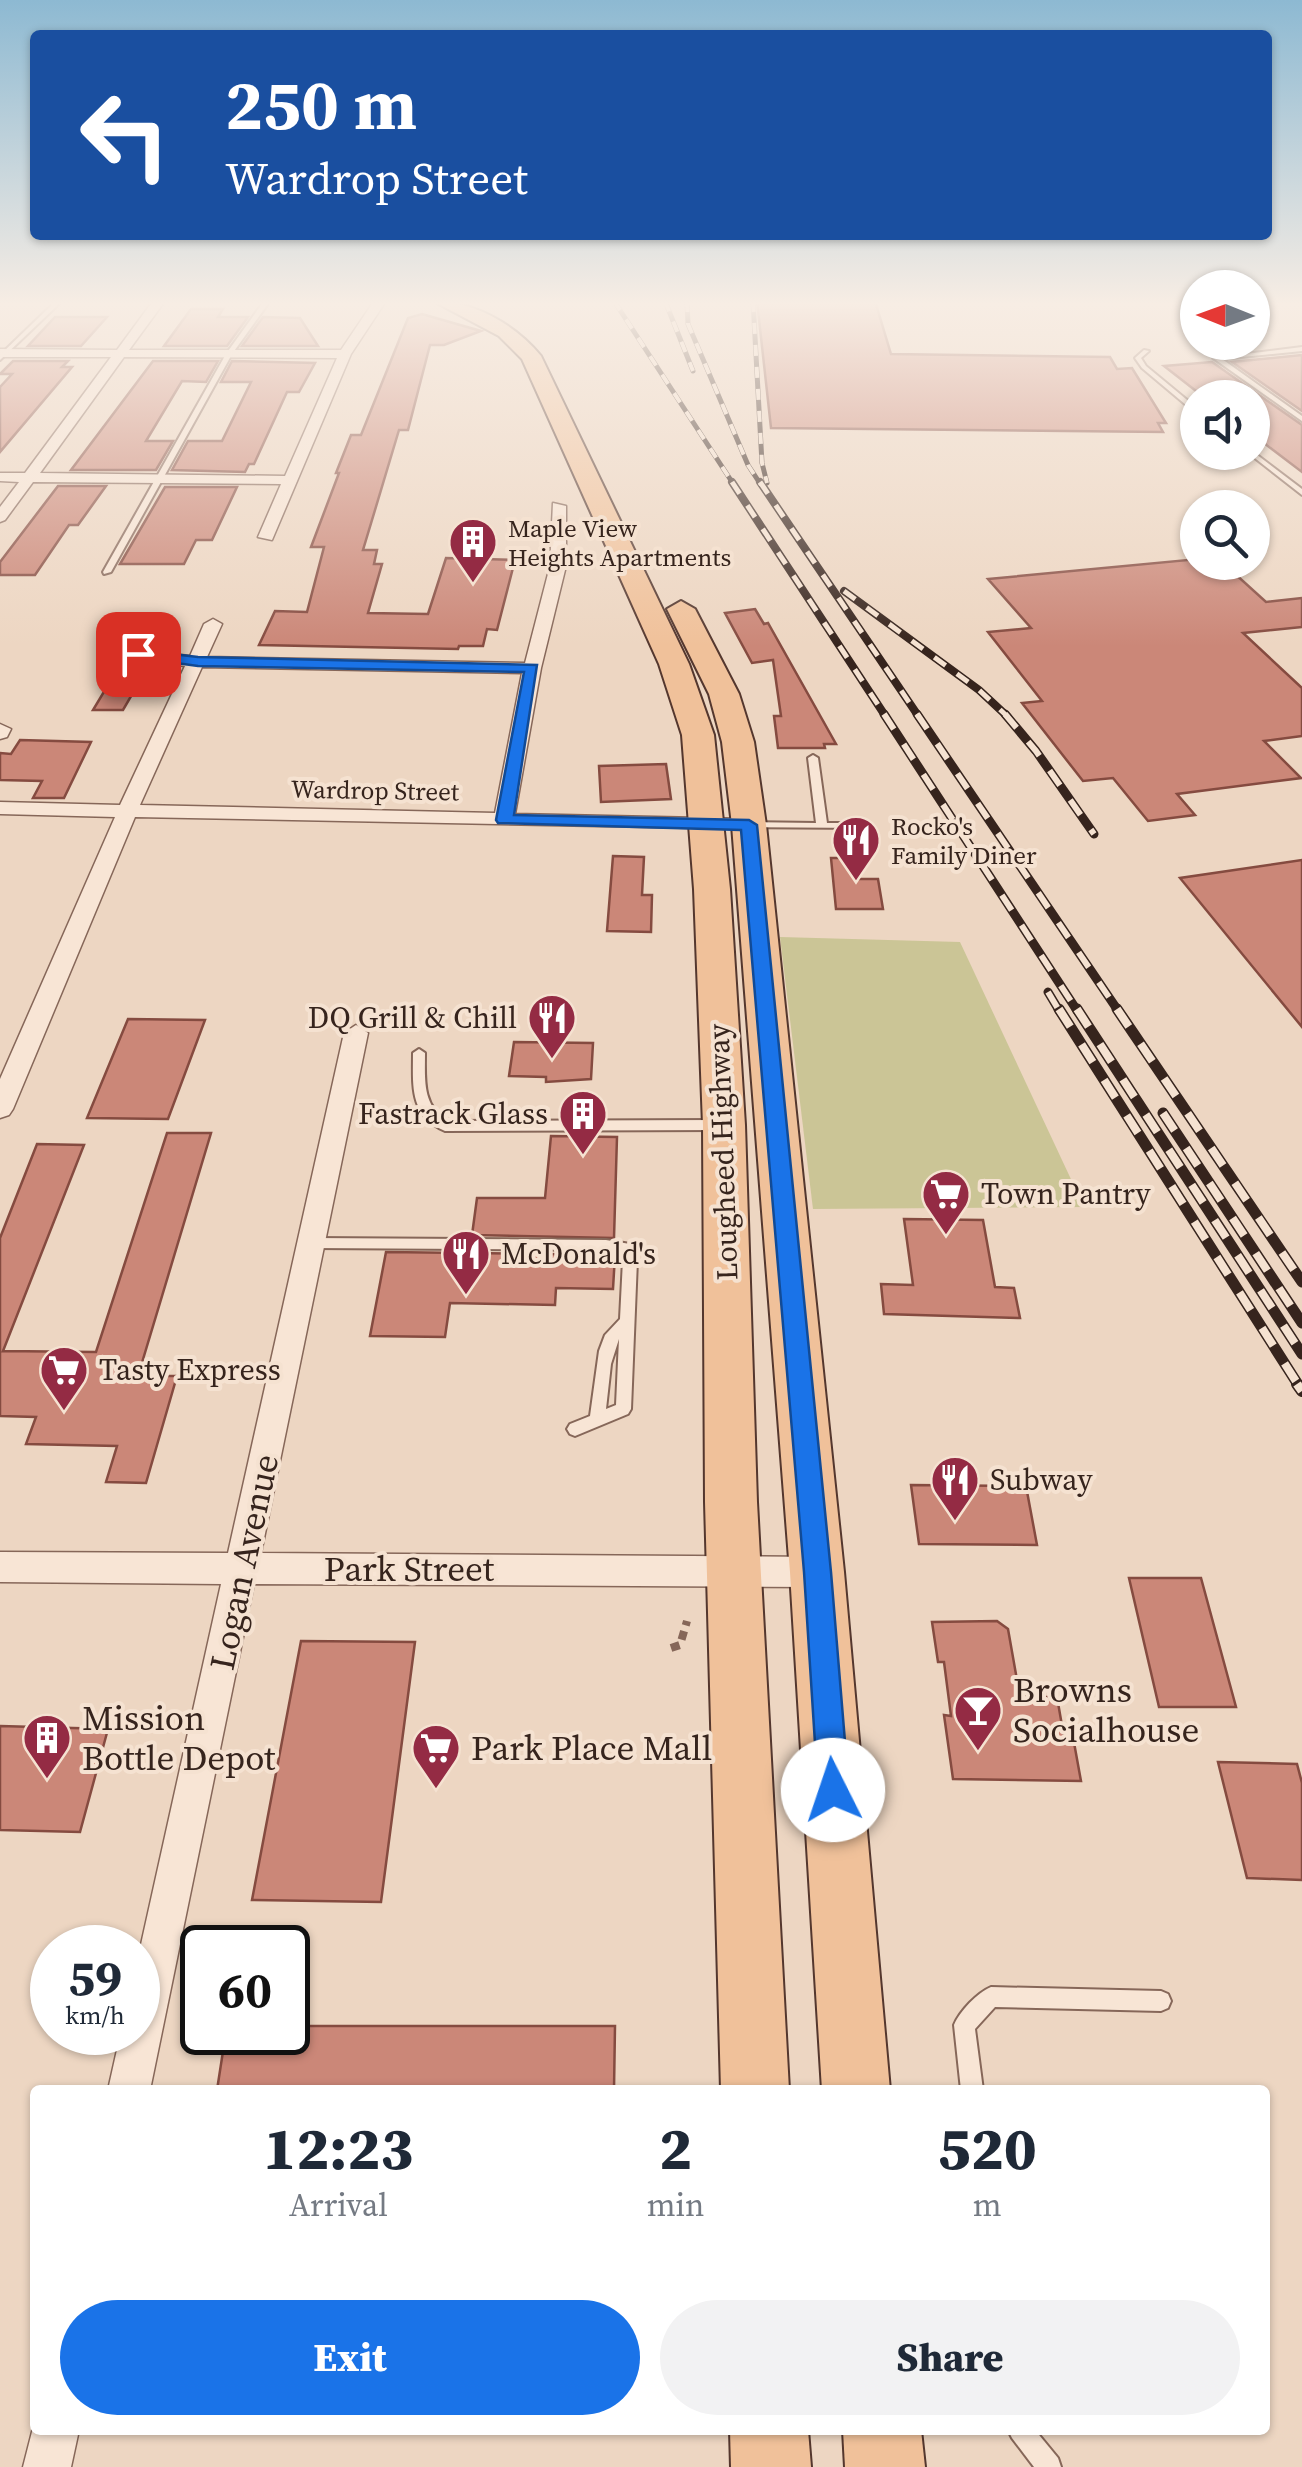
<!DOCTYPE html>
<html lang="en">
<head>
<meta charset="utf-8">
<style>
  body { margin:0; font-family:"Source Serif 4",serif; background:#f2f2f3; color:#1f2937; height:100vh; display:flex; flex-direction:column; font-size:38px; white-space:nowrap }
  * { box-sizing:border-box; margin:0 }
  p { font-size:32px; color:#747a83 }
  .icon { flex:none; width:55px; height:55px; fill:none; stroke:currentColor; stroke-width:2; stroke-linecap:round; stroke-linejoin:round }
  .map { position:relative; flex:1; overflow:hidden }
  .side { position:absolute; left:30px; top:2085px; width:1240px; height:350px; display:flex; flex-direction:column; background:#fff; border-radius:10px; box-shadow:0 2px 8px #0004 }
  .side>* { flex:none }
  .guide { position:absolute; left:30px; top:30px; width:1242px; height:210px; border-radius:10px; box-shadow:0 2px 8px #0004; background:#1a4fa0; color:#fff; overflow:hidden }
  .needle { width:65px; rotate:271deg }
  .fabs { position:absolute; left:1180px; top:270px; display:grid; gap:20px }
  .fabs a { display:grid; place-items:center; width:90px; height:90px; border-radius:50%; background:#fff; box-shadow:0 2px 8px #0004; font-size:50px }
  .speed { position:absolute; left:30px; top:1925px; display:flex; gap:20px; font-size:50px; font-weight:700; text-align:center }
  .speed>* { display:grid; place-content:center; width:130px; height:130px; border-radius:50%; background:#fff; box-shadow:0 2px 8px #0004; line-height:1 }
  .speed small { font-size:25px; font-weight:400 }
  .speed .limit { border:5px solid #111; border-radius:15px; background:#fff; color:#111 }
  .pin { position:absolute; display:grid; place-items:center; width:85px; height:85px; color:#fff; margin:-42px; border-radius:20px; box-shadow:0 5px 15px #0006 }
  .me { position:absolute; width:110px; margin:-55px; rotate:356deg; stroke-linejoin:round; filter:drop-shadow(0 0 8px #0008) }
  .turn { display:flex; align-items:center; gap:35px; height:210px; padding:0 30px; font-size:45px }
  .turn .icon { width:130px; height:130px; stroke-width:2.5 }
  .turn b { display:block; font-size:70px; line-height:85px }
  .eta { display:flex; justify-content:space-evenly; align-items:center; height:170px; text-align:center }
  .eta b { font-size:60px; font-weight:800; line-height:70px }
  .button { display:flex; gap:20px; margin-top:auto; padding:20px 30px }
  .button a { flex:1; height:115px; border-radius:60px; background:#1a73e8; color:#fff; font-size:40px; font-weight:800; line-height:115px; text-align:center }
  .button a+a { background:#f2f2f3; color:#1f2937 }
  .map>svg:first-child { display:block }
</style>
</head>
<body>
<div class="map">
<svg width="1302" height="2467" viewBox="0 0 1302 2467">
  <rect width="100%" height="100%" fill="#edd6c2"/>
  <!-- green -->
  <path fill="#cbc596" d="M780,937L960,942L1084,1207L813,1209Z"/>
  <!-- building -->
  <g fill="#cb8778" stroke="#854b40" stroke-width="2.5">
    <path d="M757,301H875L891,354L1110,357L1117,369L1132,368L1166,423H1158L1163,432L771,428Z"/>
    <path d="M191,309H223L218,317H248L227,346H164Z"/>
    <path d="M422,314L481,331L444,345H430L408,430H399L363,550H377L374,564H382L368,613L428,614L446,558L515,560L497,630L487,629L483,646H459L458,649L259,645L275,611L307,612L324,547H311L339,473H336L351,435H361L408,318Z"/>
    <path d="M55,317H107L81,346H28Z"/>
    <path d="M263,317L300,318L318,346H242Z"/>
    <path d="M1302,355V411L1232,362Z"/>
    <path d="M13,361H68L62,367H72L0,452V387L12,374H0Z"/>
    <path d="M153,361H218L206,382L182,381L146,441H173L156,470H71Z"/>
    <path d="M232,361L315,363L299,392H287L254,464H249L245,472L172,470L188,441H222L251,382H221Z"/>
    <path d="M1212,362L1302,425V472L1252,434V398H1205L1164,366Z"/>
    <path d="M58,486H106L78,525H69L35,575H0V562Z"/>
    <path d="M165,487H237L212,540H196L184,564H120Z"/>
    <path d="M1198,559V562H1222L1266,602L1302,598V627L1243,633L1302,688V736L1264,741L1301,778L1177,794L1195,815L1148,821L1113,778L1083,781L1022,703L1042,701L988,632L1031,628L988,579Z"/>
    <path d="M755,609L764,624L768,623L836,744H824L825,748H778L774,716H781L773,660L752,663L725,613Z"/>
    <path d="M108,685L137,686L123,710H93Z"/>
    <path d="M20,740L91,742L64,798H33L42,781L0,780V753L11,754Z"/>
    <path d="M666,764L671,799L601,802L599,766Z"/>
    <path d="M613,856L644,857L642,895H652L651,932L607,931Z"/>
    <path d="M831,858H856L859,879H878L883,909H836Z"/>
    <path d="M1302,860V1027L1180,878Z"/>
    <path d="M128,1019L205,1020L168,1119L87,1118Z"/>
    <path d="M514,1042L593,1043L591,1079L546,1082V1077L509,1076Z"/>
    <path d="M167,1133H211L138,1376H177L146,1483L106,1482L117,1446L26,1444L36,1417L0,1416V1238L37,1144L84,1145L3,1351L96,1352Z"/>
    <path d="M551,1136L617,1137L614,1238L472,1235L477,1198H545Z"/>
    <path d="M904,1219L983,1220L995,1287L1014,1288L1020,1318L884,1314L881,1284L913,1285Z"/>
    <path d="M386,1252L615,1255L613,1289L556,1288L555,1305L450,1303L445,1337L370,1336Z"/>
    <path d="M911,1485L1026,1486L1037,1545L919,1544Z"/>
    <path d="M1129,1578H1201L1236,1707H1159Z"/>
    <path d="M997,1621L1008,1629L1020,1697H1057L1064,1737H1073L1081,1781L953,1779L944,1715L951,1716L944,1662H938L932,1622Z"/>
    <path d="M301,1641L415,1642L381,1902L252,1900Z"/>
    <path d="M0,1726L108,1729L80,1832L0,1830Z"/>
    <path d="M1218,1762L1297,1764L1302,1783V1880L1247,1878Z"/>
    <path d="M288,2026H615L614,2090H217L226,2032H288Z"/>
  </g>
  <g fill="none" stroke-linecap="round" stroke-linejoin="round">
    <!-- lane casing -->
    <g stroke="#866759" stroke-width="4">
      <g id="lane">
        <path d="M56,301H62L0,360V355Z"/>
        <path d="M264,301H270L232,354L111,572L104,574L103,572L226,354Z"/>
        <path d="M1302,347V351L1222,359L1302,416V421L1213,358Z"/>
        <path d="M1144,350L1149,351L1141,358L1146,366L1198,409V415L1142,368L1135,358Z"/>
        <path d="M1252,451L1302,489V495L1247,452H1252Z"/>
        <path d="M813,755L818,758L827,823H862L866,824V828L745,827L744,825L749,822L816,823L808,758Z"/>
        <path d="M419,1049L425,1053C425,1080 422,1105 447,1121L719,1120L725,1125L719,1130L445,1131C409,1115 413,1086 413,1053Z"/>
        <path d="M312,1238L606,1240L630,1244L637,1260L631,1409L628,1414L575,1436L570,1434L567,1429L570,1424L590,1416L599,1351L605,1335L620,1319L623,1260L620,1252L606,1250L312,1248L307,1247L305,1243L307,1239ZM619,1339L616,1405L606,1409L611,1364Z"/>
        <path d="M991,1987L1161,1991L1168,1994L1171,2001L1168,2008L1161,2011L995,2007L975,2029L983,2090H961L954,2025C960,2011 977,1993 991,1987Z"/>
        <path d="M1008,2430H1035L1058,2458L1061,2467H1034L1012,2438Z"/>
      </g>
    </g>
    <!-- street casing -->
    <g stroke="#866759" stroke-width="3">
      <g id="street">
        <path d="M153,301H165L129,350H341L374,301H386L351,354L272,540L258,537L281,484L33,482L5,520L0,522V507L19,482L0,481V473H25L111,357H0V349L117,350ZM124,357L337,358L285,476L40,473Z"/>
        <path d="M553,503L566,506V566L541,668L515,814L749,819L756,821L759,825L756,829L135,817L13,1109L9,1115L0,1118V1079L115,817L0,814V802L120,805L185,666L131,658V650L190,656L204,624L213,619L222,624L207,657L525,663L550,566ZM202,667L522,673L495,813L140,805Z"/>
        <path d="M0,724L11,729L7,737L0,739Z"/>
        <path d="M356,1025L368,1033L261,1553L817,1557L829,1561L834,1572L829,1583L817,1587L254,1584L150,2090H108L121,2032H138V1958L221,1584L0,1582V1552L228,1553L344,1033Z"/>
        <path d="M35,2420V2430H79L71,2467H23Z"/>
      </g>
    </g>
    <!-- primary casing -->
    <g stroke="#54372e" stroke-width="4">
      <g id="primary">
        <path d="M433,301C473,301 515,324 541,356L689,664L714,735L730,889L745,1125L757,1502L789,2090H721L705,1502L703,1125L694,889L682,735L659,664L522,359L499,336Z"/>
        <path d="M681,601L695,609L739,694L754,742L766,825L844,1572L890,2090H822L790,1572L732,825L722,742L709,694L667,609Z"/>
        <path d="M730,2430H808L811,2467H731Z"/>
        <path d="M843,2430H921L925,2467H845Z"/>
      </g>
    </g>
    <!-- path -->
    <path stroke="#866759" stroke-width="8" stroke-dasharray="9 6" stroke-linecap="butt" d="M671,1648L680,1645L687,1621"/>
    <!-- lane -->
    <use href="#lane" fill="#f8e5d5" fill-rule="evenodd"/>
    <!-- street -->
    <use href="#street" fill="#f8e5d5" fill-rule="evenodd"/>
    <!-- primary -->
    <use href="#primary" fill="#f0c19a" fill-rule="evenodd"/>
    <!-- rail-far4 casing -->
    <g stroke="#36241d" stroke-width="5">
      <g id="rail-far4">
        <path d="M614,301L734,485"/>
        <path d="M665,301L693,371"/>
        <path d="M687,301L688,324L748,465L761,485"/>
        <path d="M753,301L762,463L767,483"/>
      </g>
    </g>
    <!-- rail-far3 casing -->
    <g stroke="#36241d" stroke-width="8">
      <g id="rail-far3">
        <path d="M732,482L886,717"/>
        <path d="M760,482L919,717"/>
        <path d="M844,591L979,690L1008,717"/>
      </g>
    </g>
    <!-- rail-far2 casing -->
    <g stroke="#36241d" stroke-width="9">
      <g id="rail-far2">
        <path d="M884,714L1078,1012"/>
        <path d="M917,714L1119,1012"/>
        <path d="M1005,714L1036,751L1094,834"/>
        <path d="M1048,992L1060,1012"/>
      </g>
    </g>
    <!-- rail-far1 casing -->
    <g stroke="#36241d" stroke-width="11">
      <g id="rail-far1">
        <path d="M1059,1009L1299,1386"/>
        <path d="M1077,1009L1302,1354"/>
        <path d="M1117,1009L1302,1282"/>
        <path d="M1163,1113L1302,1323"/>
      </g>
    </g>
    <!-- rail casing -->
    <g stroke="#36241d" stroke-width="12">
      <path id="rail" d="M1297,1384L1302,1391"/>
    </g>
    <!-- rail-far4 -->
    <use href="#rail-far4" stroke="#f5e2d1" stroke-width="4" stroke-dasharray="11" stroke-linecap="butt"/>
    <!-- rail-far3 -->
    <use href="#rail-far3" stroke="#f5e2d1" stroke-width="5" stroke-dasharray="14" stroke-linecap="butt"/>
    <!-- rail-far2 -->
    <use href="#rail-far2" stroke="#f5e2d1" stroke-width="6" stroke-dasharray="18" stroke-linecap="butt"/>
    <!-- rail-far1 -->
    <use href="#rail-far1" stroke="#f5e2d1" stroke-width="8" stroke-dasharray="21" stroke-linecap="butt"/>
    <!-- rail -->
    <use href="#rail" stroke="#f5e2d1" stroke-width="9" stroke-dasharray="28" stroke-linecap="butt"/>
  </g>
  <!-- sky -->
  <linearGradient id="sky" x2="0" y2="1"><stop stop-color="#8db9d2"/><stop offset="0.47" stop-color="#f7ede4"/><stop offset="1" stop-color="#f7ede4" stop-opacity="0"/></linearGradient>
  <rect width="1302" height="646" fill="url(#sky)"/>
  <!-- route -->
  <path fill="#1a73e8" stroke="#114b97" stroke-width="2.5" d="M138,650L198,657L537,665L514,815L749,820L757,825L831,1572L849,1790L844,1801L833,1806L822,1801L818,1790L804,1572L741,830L498,823L496,820L524,672L198,666L132,657V651Z"/>
  <!-- icons -->
  <defs>
    <g id="building-pin" transform="scale(2.5)"><path d="M0 17L-7.5 6A9.5 9.5 0 1 1 7.5 6Z" fill="#942b44" stroke="#f5e2d1"/><path d="M-4-6H4V6H1V3H-1V6H-4ZM-2.5-4.3h1.7v1.8h-1.7ZM.8-4.3h1.7v1.8H.8ZM-2.5-1h1.7V.8h-1.7ZM.8-1h1.7V.8H.8Z" fill="#fff"/></g>
    <g id="restaurant-pin" transform="scale(2.5)"><path d="M0 17L-7.5 6A9.5 9.5 0 1 1 7.5 6Z" fill="#942b44" stroke="#f5e2d1"/><path d="M-5-6h1v4h1v-4h1v4h1v-4h1v5L-1.5 .5V6h-2V.5L-5-1ZM5-6V6H3V1.5H1.5Q1.5-4 5-6Z" fill="#fff"/></g>
    <g id="supermarket-pin" transform="scale(2.5)"><path d="M0 17L-7.5 6A9.5 9.5 0 1 1 7.5 6Z" fill="#942b44" stroke="#f5e2d1"/><path d="M-6-5.5h2.5l.6 2H6L4.5 2H-2.5L-4.4-4H-6ZM-1.5 3.2a1.3 1.3 0 1 0 .1 0ZM3 3.2a1.3 1.3 0 1 0 .1 0Z" fill="#fff"/></g>
    <g id="bar-pin" transform="scale(2.5)"><path d="M0 17L-7.5 6A9.5 9.5 0 1 1 7.5 6Z" fill="#942b44" stroke="#f5e2d1"/><path d="M-6-5H6L.8 .8V4.5H3.5V6h-7V4.5H-.8V.8Z" fill="#fff"/></g>
  </defs>
  <g fill-rule="evenodd">
    <use href="#building-pin" x="473" y="542"/>
    <use href="#restaurant-pin" x="856" y="840"/>
    <use href="#restaurant-pin" x="552" y="1018"/>
    <use href="#building-pin" x="583" y="1114"/>
    <use href="#supermarket-pin" x="946" y="1194"/>
    <use href="#restaurant-pin" x="466" y="1254"/>
    <use href="#supermarket-pin" x="64" y="1370"/>
    <use href="#restaurant-pin" x="955" y="1480"/>
    <use href="#bar-pin" x="978" y="1710"/>
    <use href="#building-pin" x="47" y="1738"/>
    <use href="#supermarket-pin" x="436" y="1748"/>
  </g>
  <g text-anchor="middle" stroke-width="8" stroke-linejoin="round" paint-order="stroke">
    <!-- far-poi labels -->
    <g font-size="25" fill="#36241d" stroke="#f5e2d1" text-anchor="start">
      <text x="508" y="537">Maple View<tspan x="508" dy="29">Heights Apartments</tspan></text>
      <text x="891" y="835">Rocko's<tspan x="891" dy="29">Family Diner</tspan></text>
    </g>
    <!-- far-street labels -->
    <g font-size="25" fill="#36241d" stroke="#f5e2d1">
      <text transform="translate(375 790) rotate(1)" y="9">Wardrop Street</text>
    </g>
    <!-- poi labels -->
    <g font-size="30" fill="#36241d" stroke="#f5e2d1" text-anchor="start">
      <text x="517" y="1028" text-anchor="end">DQ Grill &amp; Chill</text>
      <text x="548" y="1124" text-anchor="end">Fastrack Glass</text>
      <text x="981" y="1204">Town Pantry</text>
      <text x="501" y="1264">McDonald's</text>
      <text x="99" y="1380">Tasty Express</text>
      <text x="990" y="1490">Subway</text>
    </g>
    <!-- street labels -->
    <g font-size="30" fill="#36241d" stroke="#f5e2d1">
      <text transform="translate(723 1152) rotate(-92)" y="10">Lougheed Highway</text>
    </g>
    <!-- near-street labels -->
    <g font-size="35" fill="#36241d" stroke="#f5e2d1">
      <text transform="translate(244 1562) rotate(-78)" y="12">Logan Avenue</text>
      <text x="409" y="1581">Park Street</text>
    </g>
    <!-- near-poi labels -->
    <g font-size="35" fill="#36241d" stroke="#f5e2d1" text-anchor="start">
      <text x="1013" y="1702">Browns<tspan x="1013" dy="40">Socialhouse</tspan></text>
      <text x="82" y="1730">Mission<tspan x="82" dy="40">Bottle Depot</tspan></text>
      <text x="471" y="1760">Park Place Mall</text>
    </g>
  </g>
</svg>
<div class="fabs">
<a><svg class="needle" viewBox="-14 -14 28 28"><path d="M0-13l5 13h-10z" fill="#e53935"/><path d="M0 13l5-13h-10z" fill="#747a83"/></svg></a>
<a><svg class="icon" aria-label="sound" viewBox="0 0 24 24"><path d="M4 9h4l5-4v14l-5-4H4zM17 9q2 3 0 6"/></svg></a>
<a><svg class="icon" aria-label="search" viewBox="0 0 24 24"><circle cx="10" cy="10" r="6"/><path d="M15 15l6 6"/></svg></a>
</div>
<div class="speed"><div>59<small>km/h</small></div><div class="limit">60</div></div>
<div class="pin" style="left:138px;top:654px;background:#d93025"><svg class="icon" aria-label="arrive" viewBox="0 0 24 24"><path d="M6 21V4h12l-3 4 3 4H6"/></svg></div>
<svg class="me" style="left:833px;top:1790px" viewBox="-20 -20 40 40"><circle r="19" fill="#fff"/><path d="M0-13L10 11 0 6-10 11z" fill="#1a73e8"/></svg>
<div class="guide">
<div class="turn"><svg class="icon" aria-label="left" viewBox="0 0 24 24"><path d="M17 20v-9H6M10 6l-5 5 5 5"/></svg><div><b>250 m</b>Wardrop Street</div></div>
</div>
<section class="side">
<div class="eta">
<div><b>12:23</b><p>Arrival</p></div>
<div><b>2</b><p>min</p></div>
<div><b>520</b><p>m</p></div>
</div>
<div class="button"><a>Exit</a><a>Share</a></div>
</section>
</div>
</body>
</html>
